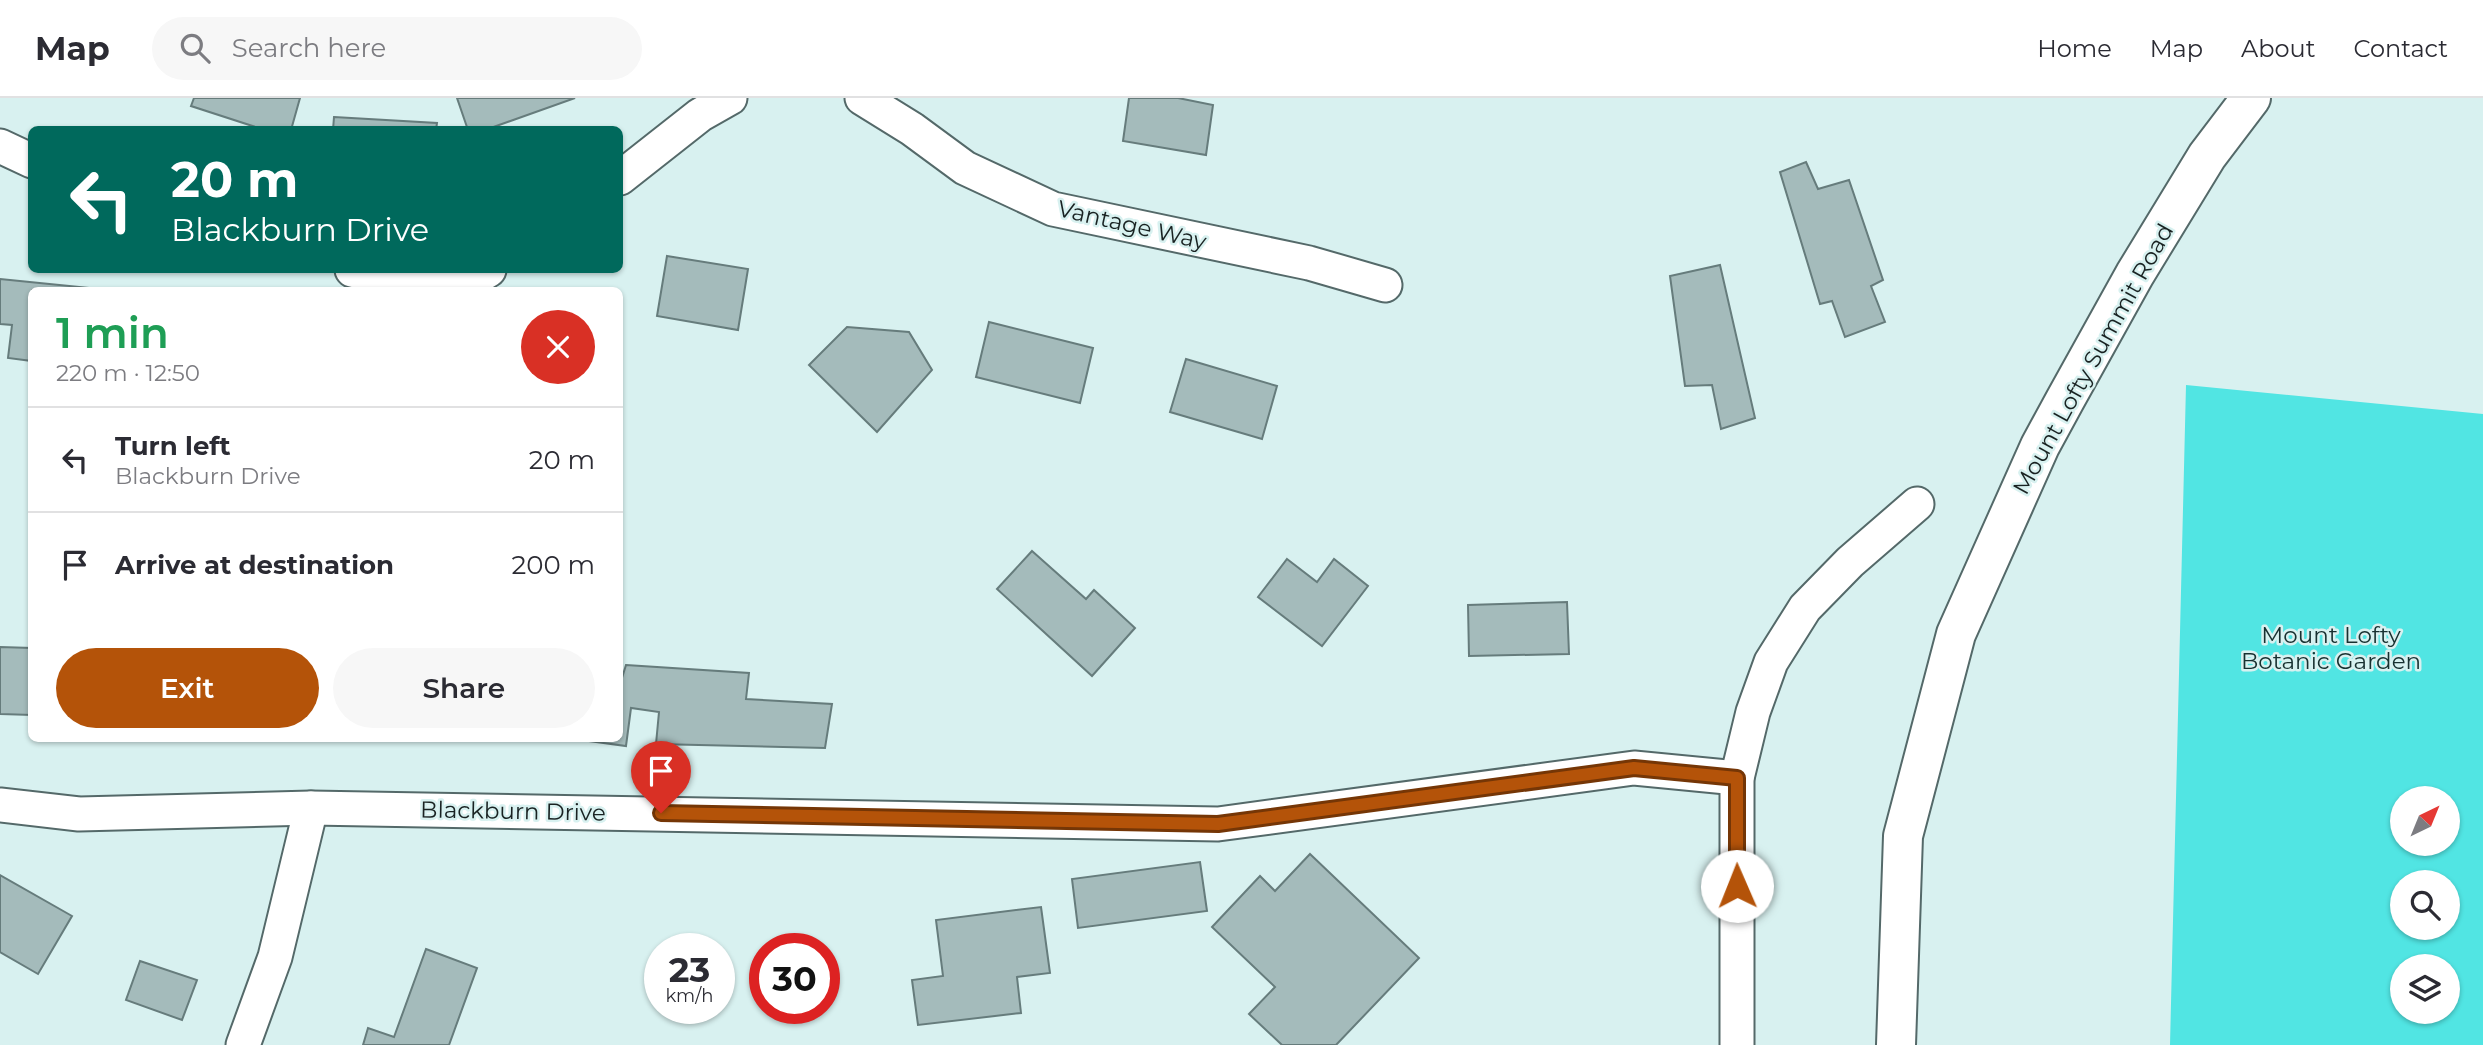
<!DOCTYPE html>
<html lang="en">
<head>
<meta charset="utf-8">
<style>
  body { margin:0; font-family:Montserrat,sans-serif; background:#f7f7f7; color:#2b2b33; height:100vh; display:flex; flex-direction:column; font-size:26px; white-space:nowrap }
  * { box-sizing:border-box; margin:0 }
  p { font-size:23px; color:#7c7c81 }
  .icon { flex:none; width:38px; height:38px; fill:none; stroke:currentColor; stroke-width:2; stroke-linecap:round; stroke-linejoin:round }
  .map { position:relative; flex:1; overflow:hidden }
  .drawer { position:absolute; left:28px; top:189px; width:595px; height:455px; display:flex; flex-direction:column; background:#fff; border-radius:10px; box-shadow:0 2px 5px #0004 }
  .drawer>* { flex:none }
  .banner { position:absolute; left:28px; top:28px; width:595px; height:147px; border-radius:10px; box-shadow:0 2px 5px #0004; background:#00695c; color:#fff; overflow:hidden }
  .needle { width:46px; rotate:43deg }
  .controls { position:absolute; left:2390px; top:688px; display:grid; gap:14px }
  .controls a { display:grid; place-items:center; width:70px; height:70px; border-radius:50%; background:#fff; box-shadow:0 2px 5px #0004; font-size:35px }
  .speed { position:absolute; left:644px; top:835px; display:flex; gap:14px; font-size:35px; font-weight:700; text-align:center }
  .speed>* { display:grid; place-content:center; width:91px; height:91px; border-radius:50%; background:#fff; box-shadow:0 2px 5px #0004; line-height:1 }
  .speed small { font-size:18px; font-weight:400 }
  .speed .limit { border:10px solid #d22; background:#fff; color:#111 }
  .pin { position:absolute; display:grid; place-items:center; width:60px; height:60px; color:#fff; margin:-72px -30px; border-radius:50% 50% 50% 0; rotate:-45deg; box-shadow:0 0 7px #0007 }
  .pin .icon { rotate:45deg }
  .me { position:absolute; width:77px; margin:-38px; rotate:359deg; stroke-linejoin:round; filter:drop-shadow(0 0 5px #0008) }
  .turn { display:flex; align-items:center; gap:24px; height:147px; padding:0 28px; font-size:32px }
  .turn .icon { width:91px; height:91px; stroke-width:2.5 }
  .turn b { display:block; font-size:49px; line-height:60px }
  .round { display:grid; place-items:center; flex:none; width:74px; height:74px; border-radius:37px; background:#f7f7f7 }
  .headline { display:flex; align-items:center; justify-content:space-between; height:119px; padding:0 28px }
  h1 { font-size:42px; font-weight:600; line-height:52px; color:#1e9e55 }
  .primary-button { display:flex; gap:14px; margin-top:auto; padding:14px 28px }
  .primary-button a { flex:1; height:80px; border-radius:42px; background:#b45309; color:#fff; font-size:28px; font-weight:600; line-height:80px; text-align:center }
  .primary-button a+a { background:#f7f7f7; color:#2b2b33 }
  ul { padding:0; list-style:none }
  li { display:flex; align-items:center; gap:21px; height:105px; padding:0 28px; border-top:2px solid #e1e1e2 }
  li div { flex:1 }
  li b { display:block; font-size:26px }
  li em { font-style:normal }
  header { display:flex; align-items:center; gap:42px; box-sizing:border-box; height:98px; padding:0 35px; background:#fff; border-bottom:2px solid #e1e1e2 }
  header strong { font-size:33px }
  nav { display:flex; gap:38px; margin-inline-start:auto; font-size:24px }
  .search { width:490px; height:63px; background:#f7f7f7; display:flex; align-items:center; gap:18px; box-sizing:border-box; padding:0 24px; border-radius:38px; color:#7c7c81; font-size:26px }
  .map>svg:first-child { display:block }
</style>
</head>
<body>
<header>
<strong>Map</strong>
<div class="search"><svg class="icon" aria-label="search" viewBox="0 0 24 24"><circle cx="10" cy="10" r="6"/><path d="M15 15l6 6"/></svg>Search here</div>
<nav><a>Home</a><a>Map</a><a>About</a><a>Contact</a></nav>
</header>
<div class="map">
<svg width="2483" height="947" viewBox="0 0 2483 947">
  <rect width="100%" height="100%" fill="#d8f1f0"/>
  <!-- green -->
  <path fill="#51e5e3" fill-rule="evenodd" d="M2186,287L2483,316V947H2170ZM2403,700H2448V746H2403ZM2403,784H2448V830H2403ZM2403,868H2448V914H2403Z"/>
  <!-- building -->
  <g fill="#a4bbbb" stroke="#667c7c" stroke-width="2">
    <path d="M194,0H300L291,32H265L191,8Z"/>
    <path d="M457,0H575L485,32H468Z"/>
    <path d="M1129,0H1178L1213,7L1206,57L1123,43Z"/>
    <path d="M334,19L437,25L436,32H333Z"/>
    <path d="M1806,64L1818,91L1849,82L1883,182L1871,188L1885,224L1845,239L1832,203L1820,206L1780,74Z"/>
    <path d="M667,158L748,171L738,232L657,218Z"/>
    <path d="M1720,167L1755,320L1721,331L1712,287L1685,288L1670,178Z"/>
    <path d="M0,181L109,192H32V263L8,260L12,227L0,226Z"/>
    <path d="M989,224L1093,250L1080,305L976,279Z"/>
    <path d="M847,229L909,234L932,272L877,334L809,267Z"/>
    <path d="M1186,261L1277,288L1262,341L1170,314Z"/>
    <path d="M1032,453L1086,501L1094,492L1135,530L1092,578L997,491Z"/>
    <path d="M1287,461L1317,484L1334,461L1368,488L1322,548L1258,499Z"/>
    <path d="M1567,504L1569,556L1469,558L1468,507Z"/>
    <path d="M0,549L32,550V617L0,616Z"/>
    <path d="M626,567L749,575L746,601L832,606L825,650L656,646L659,614L631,610L626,648L567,640H620V583H621Z"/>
    <path d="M1310,756L1419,860L1336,947H1282L1249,916L1275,889L1212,829L1260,778L1275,793Z"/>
    <path d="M1200,764L1207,813L1078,830L1072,781Z"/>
    <path d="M0,777L72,818L38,876L0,854Z"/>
    <path d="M1041,809L1050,875L1017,879L1021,915L918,927L912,882L943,878L936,822Z"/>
    <path d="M426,851L477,870L449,947H363L368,930L394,939Z"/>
    <path d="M140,863L197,882L182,922L126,902Z"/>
  </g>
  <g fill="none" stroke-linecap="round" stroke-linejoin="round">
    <!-- street casing -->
    <g stroke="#546969" stroke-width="37">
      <g id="street">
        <path d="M862,0L912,31L965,70L1053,111L1309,165L1385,187"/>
        <path d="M0,48L32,63"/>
        <path d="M620,80L700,17L730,0"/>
        <path d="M352,172L398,184L479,178L489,172"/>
        <path d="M0,707L79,716L311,710L1218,726L1634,670L1737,680"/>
        <path d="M243,947L275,859L311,710"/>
        <path d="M1737,947V680L1753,614L1771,564L1805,510L1850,464L1917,406"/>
      </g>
    </g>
    <!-- secondary casing -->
    <g stroke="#546969" stroke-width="42">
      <path id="secondary" d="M1896,947L1903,738L1956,536L2040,348L2065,302L2135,176L2207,58L2251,0"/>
    </g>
    <!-- street -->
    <use href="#street" stroke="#fff" stroke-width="33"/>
    <!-- secondary -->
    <use href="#secondary" stroke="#fff" stroke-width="38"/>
  </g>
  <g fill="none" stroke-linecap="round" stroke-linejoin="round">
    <!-- route casing -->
    <g stroke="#753606" stroke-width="18">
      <path id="route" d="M661,715L1218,726L1634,670L1737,680V788"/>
    </g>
    <!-- route -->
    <use href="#route" stroke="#b45309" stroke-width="12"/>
  </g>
  <g text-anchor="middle" stroke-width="5" stroke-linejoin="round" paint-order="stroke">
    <!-- street labels -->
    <g font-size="23" fill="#192222" stroke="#d8f1f0">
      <text transform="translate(1132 127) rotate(13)" y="8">Vantage Way</text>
      <text transform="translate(2093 261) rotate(-61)" y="8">Mount Lofty Summit Road</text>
      <text transform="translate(513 713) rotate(1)" y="8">Blackburn Drive</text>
    </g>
    <!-- park labels -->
    <g font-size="23" fill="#173030" stroke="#d8f1f0">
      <text x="2331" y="545">Mount Lofty<tspan x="2331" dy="26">Botanic Garden</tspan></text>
    </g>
  </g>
</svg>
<div class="controls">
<a><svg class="needle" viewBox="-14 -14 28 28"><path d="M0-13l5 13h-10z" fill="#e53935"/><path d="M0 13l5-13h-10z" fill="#7c7c81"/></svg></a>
<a><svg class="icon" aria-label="search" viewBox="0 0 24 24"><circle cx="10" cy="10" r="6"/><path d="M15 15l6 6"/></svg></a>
<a><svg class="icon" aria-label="layers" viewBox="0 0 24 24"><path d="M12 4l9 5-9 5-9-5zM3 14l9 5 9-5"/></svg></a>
</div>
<div class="speed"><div>23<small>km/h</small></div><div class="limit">30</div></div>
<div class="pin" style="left:661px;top:715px;background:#d93025"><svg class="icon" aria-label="arrive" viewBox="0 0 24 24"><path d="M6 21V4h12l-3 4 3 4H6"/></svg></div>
<svg class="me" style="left:1737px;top:788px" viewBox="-20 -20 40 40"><circle r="19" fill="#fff"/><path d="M0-13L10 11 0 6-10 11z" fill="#b45309"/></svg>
<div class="banner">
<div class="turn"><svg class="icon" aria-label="left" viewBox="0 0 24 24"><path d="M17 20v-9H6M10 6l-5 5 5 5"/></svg><div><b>20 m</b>Blackburn Drive</div></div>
</div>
<section class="drawer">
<div class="headline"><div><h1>1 min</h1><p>220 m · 12:50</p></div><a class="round" style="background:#d93025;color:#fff"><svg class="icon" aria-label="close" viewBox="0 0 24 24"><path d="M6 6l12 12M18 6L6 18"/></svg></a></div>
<ul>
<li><svg class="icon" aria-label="left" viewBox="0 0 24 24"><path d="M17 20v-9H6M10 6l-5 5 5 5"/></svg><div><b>Turn left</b><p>Blackburn Drive</p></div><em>20 m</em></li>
<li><svg class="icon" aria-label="arrive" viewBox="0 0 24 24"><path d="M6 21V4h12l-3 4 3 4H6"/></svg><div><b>Arrive at destination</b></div><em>200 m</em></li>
</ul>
<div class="primary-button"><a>Exit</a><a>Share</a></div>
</section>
</div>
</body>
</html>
